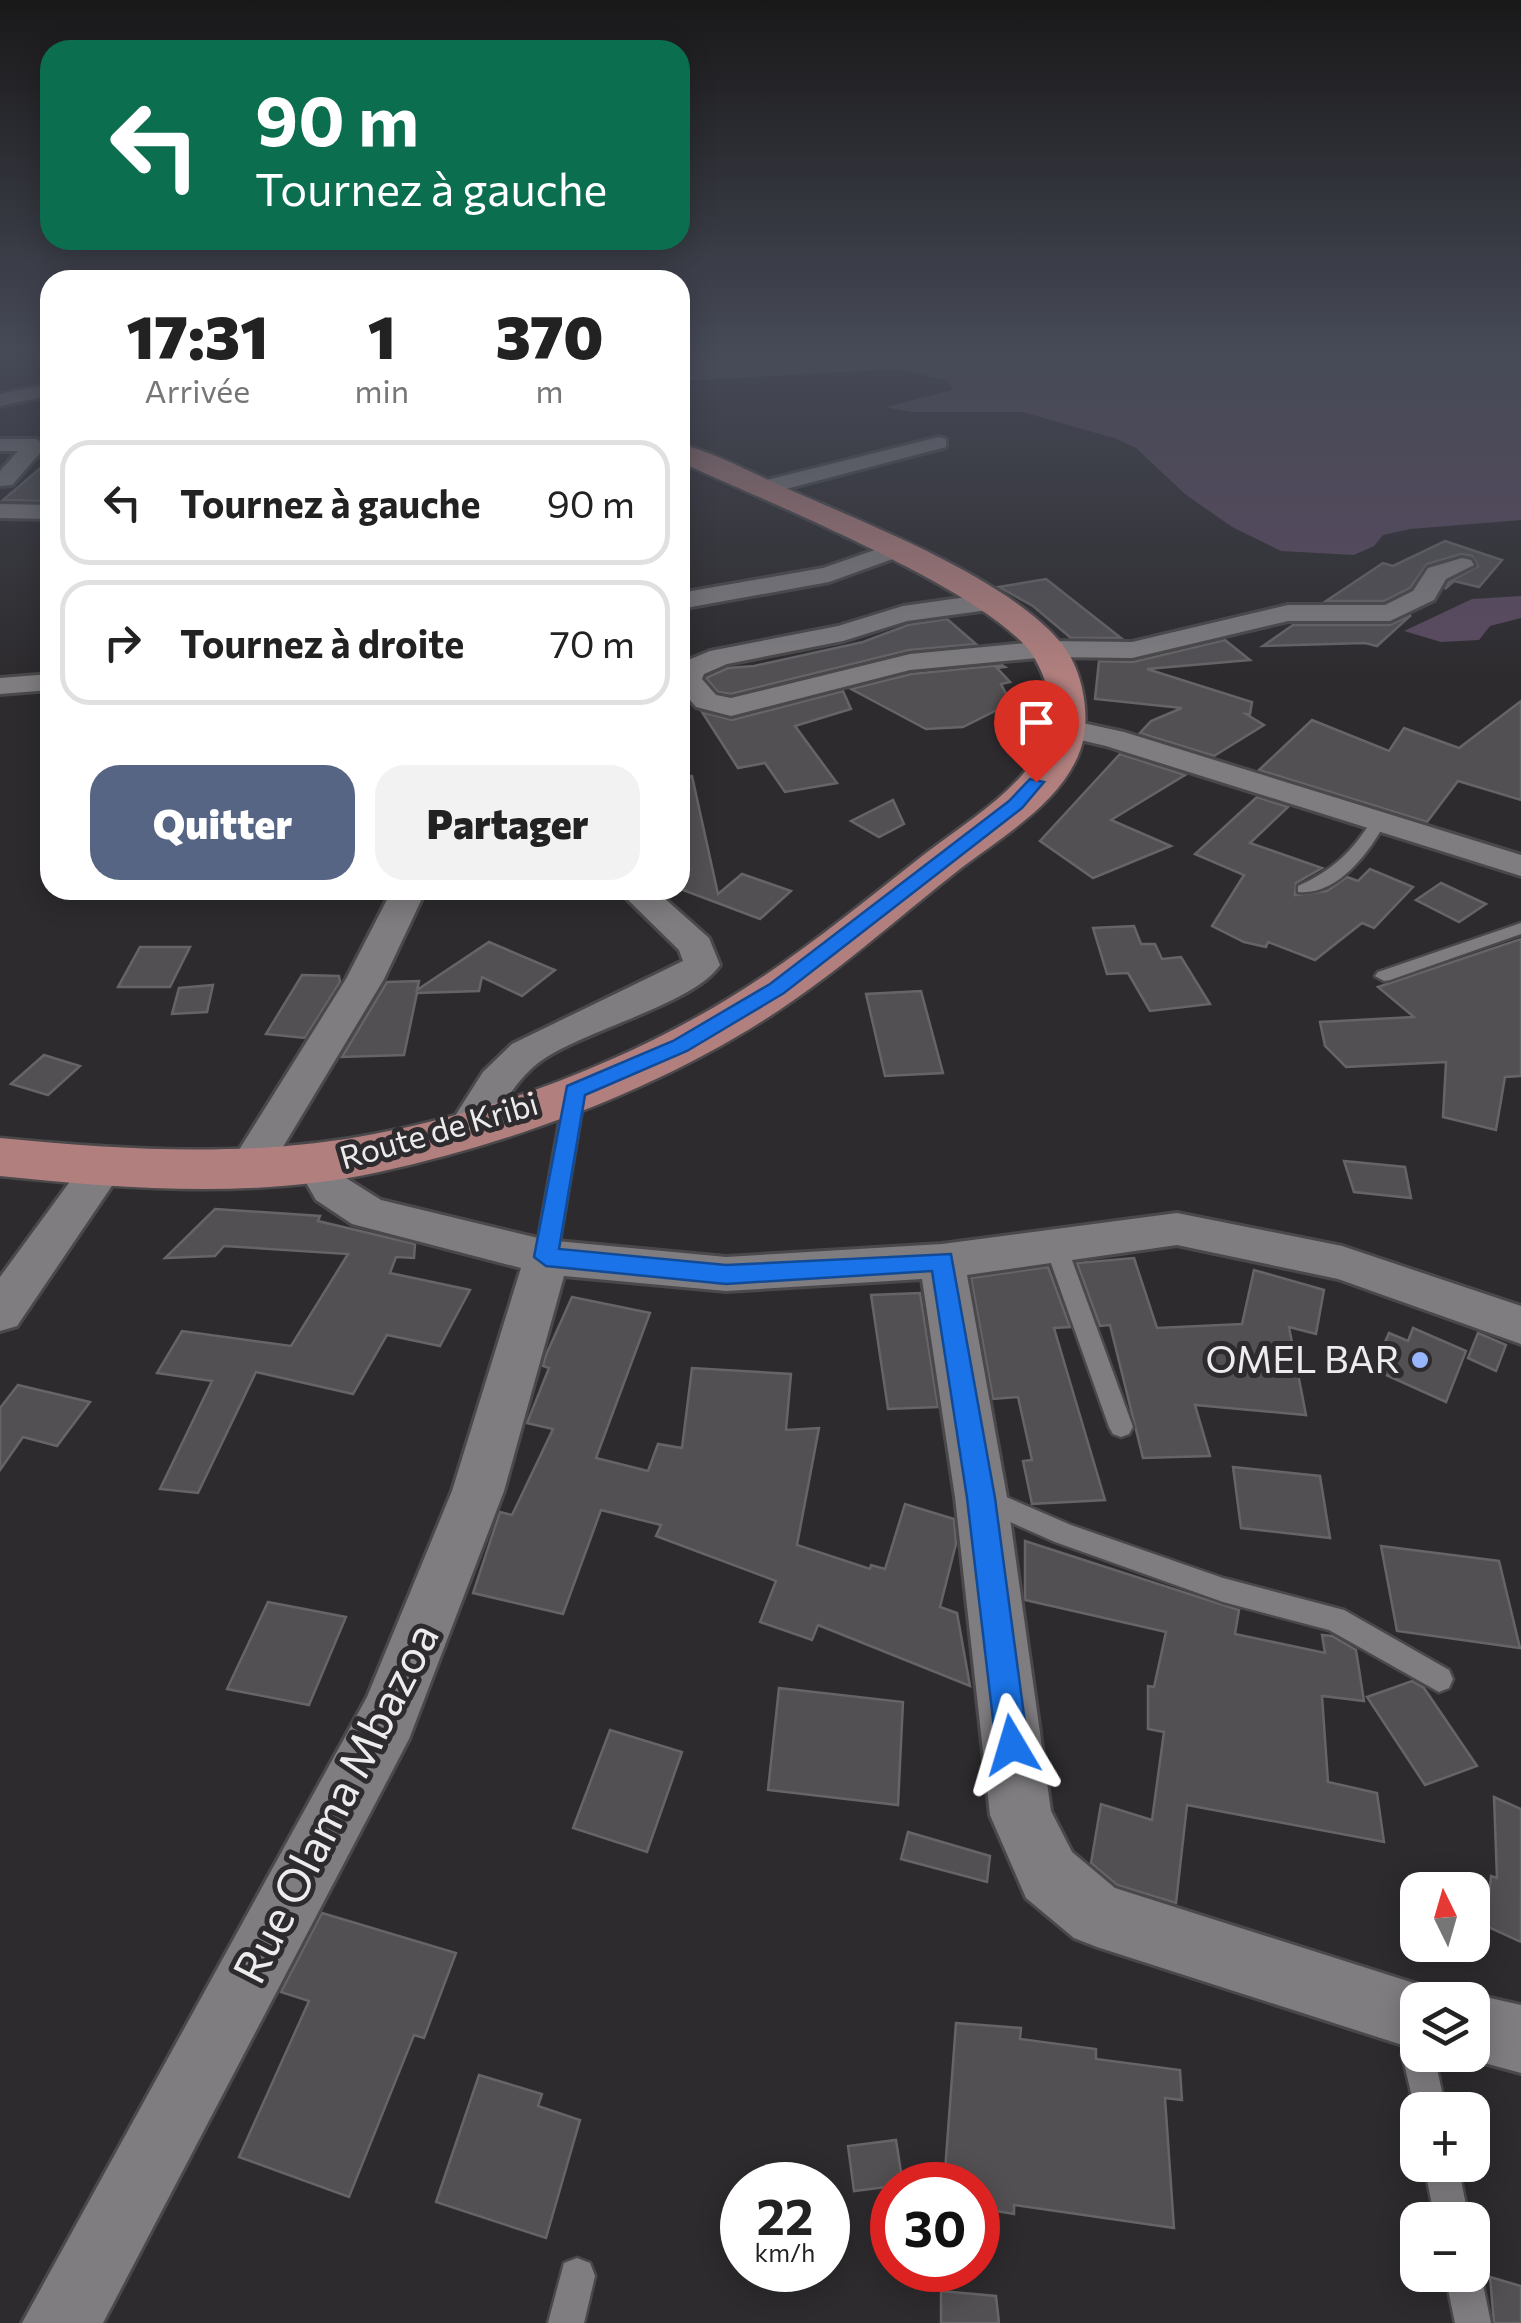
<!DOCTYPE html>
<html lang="fr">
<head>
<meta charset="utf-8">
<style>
  body { margin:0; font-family:Commissioner,sans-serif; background:#f2f2f2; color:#222; height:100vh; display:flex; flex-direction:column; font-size:38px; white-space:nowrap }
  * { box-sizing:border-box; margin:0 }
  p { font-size:32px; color:#767676 }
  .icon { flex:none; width:55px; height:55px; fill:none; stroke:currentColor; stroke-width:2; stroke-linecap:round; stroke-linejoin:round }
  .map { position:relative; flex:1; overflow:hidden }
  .panel { position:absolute; left:40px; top:270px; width:650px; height:630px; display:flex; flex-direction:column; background:#fff; border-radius:30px; box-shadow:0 5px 25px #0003 }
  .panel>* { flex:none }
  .top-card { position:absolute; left:40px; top:40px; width:650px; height:210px; border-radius:30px; box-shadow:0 5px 25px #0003; background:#0b6e4f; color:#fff; overflow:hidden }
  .needle { width:65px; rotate:355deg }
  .buttons { position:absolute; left:1400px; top:1872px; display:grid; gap:20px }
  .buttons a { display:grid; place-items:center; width:90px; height:90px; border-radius:20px; background:#fff; box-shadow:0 5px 25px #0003; font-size:50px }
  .speed { position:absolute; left:720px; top:2162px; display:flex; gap:20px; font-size:50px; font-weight:700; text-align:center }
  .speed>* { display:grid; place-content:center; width:130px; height:130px; border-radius:50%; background:#fff; box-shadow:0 5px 25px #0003; line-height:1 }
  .speed small { font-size:25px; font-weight:400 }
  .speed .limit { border:15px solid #d22; background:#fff; color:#111 }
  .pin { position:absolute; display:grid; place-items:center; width:85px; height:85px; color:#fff; margin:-102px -42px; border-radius:50% 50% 50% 0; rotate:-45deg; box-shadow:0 0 10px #0007 }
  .pin .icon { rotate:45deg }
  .me { position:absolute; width:110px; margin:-55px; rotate:353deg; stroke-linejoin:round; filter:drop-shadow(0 0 8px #0008) }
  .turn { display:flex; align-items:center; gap:35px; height:210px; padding:0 50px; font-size:45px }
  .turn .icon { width:130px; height:130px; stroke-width:2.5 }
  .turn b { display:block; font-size:70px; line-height:85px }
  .eta { display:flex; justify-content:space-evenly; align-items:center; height:170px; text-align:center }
  .eta b { font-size:60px; font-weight:800; line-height:70px }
  .button { display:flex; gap:20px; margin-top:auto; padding:20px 50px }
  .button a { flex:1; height:115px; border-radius:30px; background:#576585; color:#fff; font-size:40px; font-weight:800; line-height:115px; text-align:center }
  .button a+a { background:#f2f2f2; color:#222 }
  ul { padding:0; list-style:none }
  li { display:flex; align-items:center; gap:30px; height:125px; margin:0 20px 15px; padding:0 30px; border:5px solid #e0e0e0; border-radius:30px }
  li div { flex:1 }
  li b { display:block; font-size:38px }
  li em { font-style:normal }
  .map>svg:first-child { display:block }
</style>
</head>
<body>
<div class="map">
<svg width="1521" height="2323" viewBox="0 0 1521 2323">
  <rect width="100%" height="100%" fill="#2d2b2e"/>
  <!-- green -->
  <g fill="#5b4a60">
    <path d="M680,348H1521V520L1410,529L1383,535L1374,546L1354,555L1281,551L1232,527L1185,494L1136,448L1117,439L1023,412H911L885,407L953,390L948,381L904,370H877L680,381Z"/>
    <path d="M1521,596V618L1490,626L1479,640L1441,642L1404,631L1472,599Z"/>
  </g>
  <!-- building -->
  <g fill="#525053" stroke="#666467" stroke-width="2.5">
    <path d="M50,460V501L3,500Z"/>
    <path d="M1445,541L1502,560L1479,587L1454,581L1445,589L1449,582L1478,566L1472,556L1461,554L1427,564L1410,588L1384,601H1326L1383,563L1393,566Z"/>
    <path d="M1046,579L1121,638H1071L1033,606L999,587Z"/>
    <path d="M1411,615L1377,646L1365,643L1263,646L1293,625H1390Z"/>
    <path d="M947,619L976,644L909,650L731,694L718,692L706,678L728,668L754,666L863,642L908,625Z"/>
    <path d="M1225,640L1250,660L1147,669L1252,702L1250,714H1246L1264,725L1214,756L1140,733L1151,721L1182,708L1095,699L1099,661L1133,662Z"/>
    <path d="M1002,665L1005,667L997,668L1010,682L1001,684L1011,703L963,727L926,729L851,689L911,674Z"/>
    <path d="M843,691L851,709L795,726L837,783L785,792L765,763L738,768L702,712L732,720Z"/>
    <path d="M1521,701V800L1458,781L1427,822L1259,770L1312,720L1389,751L1404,728L1459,748Z"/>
    <path d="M1120,754L1185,775L1111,820L1171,846L1093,878L1040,841Z"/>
    <path d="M692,776L718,894L742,874L791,891L760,919L680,889V777Z"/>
    <path d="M1257,797L1288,807L1250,843L1322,868L1296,883L1295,895L1327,891L1347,877L1358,881L1370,869L1413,887L1374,928L1362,923L1315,960L1268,942L1266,947L1244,942L1212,926L1244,875L1195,854Z"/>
    <path d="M893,800L904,824L879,837L851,821Z"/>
    <path d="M1441,883L1486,904L1459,922L1416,900Z"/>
    <path d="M1134,926L1141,944H1155L1162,959L1181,957L1210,1004L1150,1011L1128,973L1107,974L1093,928Z"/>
    <path d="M1521,939V1076L1505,1077L1496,1130L1443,1117L1446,1062L1346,1067L1325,1046L1320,1022L1414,1017L1378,987Z"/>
    <path d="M489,942L555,970L522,996L482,977L479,991L417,993L404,1055L342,1057L387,982L419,981L417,990Z"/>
    <path d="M140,947H190L170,987H118Z"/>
    <path d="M302,975L339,976L340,982L305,1038L266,1034Z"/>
    <path d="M213,985L207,1012L172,1014L179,988Z"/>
    <path d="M921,991L943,1073L885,1076L866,994Z"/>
    <path d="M44,1055L80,1066L48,1095L11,1084Z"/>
    <path d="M1344,1161L1405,1167L1411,1198L1354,1192Z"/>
    <path d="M215,1209L320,1216L318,1221L415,1244L414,1258L396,1257L390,1273L470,1290L440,1346L387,1335L353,1394L256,1372L198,1493L160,1489L212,1381L157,1373L182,1331L291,1346L348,1254L224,1246L215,1256L165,1258Z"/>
    <path d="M1134,1258L1157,1328L1242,1324L1254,1270L1324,1290L1316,1334L1289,1327L1306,1415L1195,1405L1210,1456L1143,1458L1110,1325L1100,1326L1077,1263Z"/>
    <path d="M1048,1267L1070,1327L1054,1328L1105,1500L1032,1504L1023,1461L1032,1460L1018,1397L993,1399L971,1278Z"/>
    <path d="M920,1293L938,1407L888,1409L871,1295Z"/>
    <path d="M572,1297L650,1313L596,1458L648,1471L658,1444L682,1448L692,1368L791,1374L786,1430L819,1428L797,1545L870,1569L871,1565L885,1569L905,1504L954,1519L956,1544L940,1607L957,1613L970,1686L818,1625L812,1640L760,1622L776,1581L656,1536L661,1525L601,1510L563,1614L473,1593L500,1512L512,1515L553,1429L527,1423L549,1368L543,1366L546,1355Z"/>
    <path d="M1413,1328L1466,1351L1446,1402L1373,1369L1389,1333L1408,1341Z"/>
    <path d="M1478,1333L1506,1345L1496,1371L1468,1358Z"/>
    <path d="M18,1385L90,1402L57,1446L23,1437L0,1470V1408Z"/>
    <path d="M1233,1467L1320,1476L1330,1538L1241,1528Z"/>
    <path d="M1025,1541L1239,1610L1235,1634L1325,1653L1322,1635L1332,1636L1356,1650L1364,1701L1322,1696L1328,1782L1377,1793L1384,1842L1187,1805L1176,1903L1117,1885L1091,1863L1101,1804L1152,1820L1164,1732L1148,1729V1686L1154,1687L1166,1632L1025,1600Z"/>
    <path d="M1381,1546L1499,1561L1520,1648L1397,1631Z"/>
    <path d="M268,1602L346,1617L309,1705L227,1689Z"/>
    <path d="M1412,1681L1424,1688L1477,1766L1425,1785L1367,1697Z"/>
    <path d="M779,1688L903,1702L898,1805L768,1790Z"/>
    <path d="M610,1730L682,1752L647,1852L573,1828Z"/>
    <path d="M1494,1797L1521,1809V1942L1486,1926L1491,1876L1497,1878Z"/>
    <path d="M908,1832L990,1856L987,1882L901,1859Z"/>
    <path d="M322,1913L456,1953L424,2038L414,2035L349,2197L239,2157L309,2001L281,1992Z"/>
    <path d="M956,2023L1021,2028L1020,2039L1096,2049V2059L1180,2070L1182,2100L1165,2098L1174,2228L1014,2205V2214L978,2208V2185H944Z"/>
    <path d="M479,2075L542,2094L538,2106L580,2120L546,2238L436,2202Z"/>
    <path d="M896,2140L903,2185L854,2191L848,2146Z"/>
    <path d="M1490,2277L1521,2286V2323H1494Z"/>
    <path d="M941,2291L996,2296L999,2323H941Z"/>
  </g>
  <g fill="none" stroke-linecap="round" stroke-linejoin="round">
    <!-- lane casing -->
    <g stroke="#4a484a" stroke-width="5">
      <g id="lane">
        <path d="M1377,818L1385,823C1369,853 1337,896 1298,892V886C1333,870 1352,852 1372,820Z"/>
        <path d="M1521,923V934L1390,980L1384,981L1375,976L1378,972Z"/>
        <path d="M575,1085L585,1091L557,1257L554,1263H538L535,1257L565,1091Z"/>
        <path d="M1057,1241L1065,1243L1068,1249L1133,1427L1129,1434L1121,1437L1113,1434L1109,1427L1046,1249L1049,1243Z"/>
        <path d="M983,1487L1071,1525L1223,1578L1344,1610L1449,1670L1453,1679L1449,1688L1439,1692L1329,1630L1223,1602L1055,1542L974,1506L971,1498L974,1490Z"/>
        <path d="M1418,2039V2055H1434L1446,2110H1418V2122L1402,2055L1406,2043Z"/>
        <path d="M1424,2165H1458L1469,2220H1435Z"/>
        <path d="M577,2258L590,2263L595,2276L584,2323H548L564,2263Z"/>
        <path d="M1472,2261L1481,2275L1491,2323H1455L1445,2275H1472Z"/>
      </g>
    </g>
    <!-- street casing -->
    <g stroke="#4a484a" stroke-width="6">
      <g id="street">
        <path d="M39,386L50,389V401L39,398L0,406V394Z"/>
        <path d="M939,437L946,439V447L759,496L748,489L751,484Z"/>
        <path d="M0,439H36L47,445L12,485L0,486V471L18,451H0Z"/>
        <path d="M0,504L50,505V519L0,518Z"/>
        <path d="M892,544L904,551L901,556L829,582L680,609V593L823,568Z"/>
        <path d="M1462,558L1471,560L1474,565L1446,579L1434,600L1390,621H1288L1132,658L1048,657L910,670L731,716L696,707L680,688L681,663L710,651L838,626L903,606L988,594L1001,602L988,610L907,621L843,641L727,664L704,674L702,679L716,695L731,698L910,654L1048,641L1132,642L1288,605H1385L1413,591L1428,568Z"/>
        <path d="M50,674V690L0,694V678Z"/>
        <path d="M1069,720L1124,732L1521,855V876L1106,746L1059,735L1054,729L1059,723Z"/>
        <path d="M392,890H426L384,979L263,1180L248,1184L233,1180L227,1169L346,979Z"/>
        <path d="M618,890H655L709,938L720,965C693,1005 582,1030 538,1063C513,1083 500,1110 484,1137L469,1141L454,1137L448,1127L483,1072L512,1044L683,961L679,950Z"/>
        <path d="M317,1150L332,1154L346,1178L381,1200L546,1240L726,1257L942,1244L1177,1213L1342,1246L1521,1306V1344L1338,1279L1177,1245L967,1275L1007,1497L1051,1811L1072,1852L1115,1888L1442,1992L1445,2000H1418V2050L1097,1947L1074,1938L1026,1898L990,1815L955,1497L922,1279L726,1291L564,1276L504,1491L409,1739L103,2323H22L367,1697L452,1491L521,1268L352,1224L316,1200L296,1165L302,1154Z"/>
        <path d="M103,1153L118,1157L124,1168L17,1326L0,1331V1277L88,1157Z"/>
        <path d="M1472,1994L1521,2005V2073L1455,2055H1472V2000H1457Z"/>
      </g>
    </g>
    <!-- primary casing -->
    <g stroke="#4a484a" stroke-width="5">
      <path id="primary" d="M680,444C716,453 752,473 786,488C866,524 1007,577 1062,644C1081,668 1089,706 1084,736C1073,796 1004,835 960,869C895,920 834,976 764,1020C649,1093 511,1143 379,1172C254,1199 126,1189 0,1176V1138C125,1150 250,1158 374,1134C496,1111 625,1062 731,997C800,955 862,903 926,853C987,806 1088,753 1035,659C1000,595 754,496 680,462Z"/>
    </g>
    <!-- lane -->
    <use href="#lane" fill="#7f7d80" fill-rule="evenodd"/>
    <!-- street -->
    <use href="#street" fill="#7f7d80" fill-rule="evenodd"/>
    <!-- primary -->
    <use href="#primary" fill="#b07f7e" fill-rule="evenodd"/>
  </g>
  <!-- sky -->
  <linearGradient id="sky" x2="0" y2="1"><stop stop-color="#191819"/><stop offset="0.52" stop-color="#464a57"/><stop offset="1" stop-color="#464a57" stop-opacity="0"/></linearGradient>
  <rect width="1521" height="674" fill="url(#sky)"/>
  <!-- route -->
  <path fill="#1a73e8" stroke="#114b97" stroke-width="2.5" d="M1030,779L1044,782L1022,808L784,993L687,1051L585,1095L559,1249L726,1265L951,1254L995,1498L1028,1745L1024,1756L1012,1761L1001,1756L996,1745L967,1498L932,1271L726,1284L546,1266L534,1257L567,1086L673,1041L770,984L1009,801Z"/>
  <!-- markers -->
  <circle fill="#97b6fd" stroke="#2d2b2e" stroke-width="4" cx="1420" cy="1360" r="10"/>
  <g text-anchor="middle" stroke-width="10" stroke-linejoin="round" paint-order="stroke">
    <!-- far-street labels -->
    <g font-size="32" fill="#edeced" stroke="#2d2b2e">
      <text transform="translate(439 1131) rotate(-16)" y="11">Route de Kribi</text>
    </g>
    <!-- poi labels -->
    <g font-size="38" fill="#edeced" stroke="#2d2b2e" text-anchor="end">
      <text x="1400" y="1373">OMEL BAR</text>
    </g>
    <!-- near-street labels -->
    <g font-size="45" fill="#edeced" stroke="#2d2b2e">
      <text transform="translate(336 1803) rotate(-63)" y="16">Rue Olama Mbazoa</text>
    </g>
  </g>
</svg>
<div class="buttons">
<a><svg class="needle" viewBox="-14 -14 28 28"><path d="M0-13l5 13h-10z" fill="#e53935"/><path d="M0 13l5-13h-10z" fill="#767676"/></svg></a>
<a><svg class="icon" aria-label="layers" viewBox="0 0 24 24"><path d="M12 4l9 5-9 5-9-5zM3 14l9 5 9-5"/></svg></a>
<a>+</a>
<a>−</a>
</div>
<div class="speed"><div>22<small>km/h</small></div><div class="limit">30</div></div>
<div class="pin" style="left:1036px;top:782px;background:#d93025"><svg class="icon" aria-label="arrive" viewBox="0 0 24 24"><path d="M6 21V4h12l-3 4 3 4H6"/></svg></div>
<svg class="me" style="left:1012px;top:1745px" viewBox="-20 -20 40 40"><path d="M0-17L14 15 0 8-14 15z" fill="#1a73e8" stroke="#fff" stroke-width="4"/></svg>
<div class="top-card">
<div class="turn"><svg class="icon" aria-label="left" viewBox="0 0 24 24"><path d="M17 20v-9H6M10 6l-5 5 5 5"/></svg><div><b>90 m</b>Tournez à gauche</div></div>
</div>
<section class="panel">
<div class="eta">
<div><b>17:31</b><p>Arrivée</p></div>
<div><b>1</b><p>min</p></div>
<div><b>370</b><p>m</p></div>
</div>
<ul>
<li><svg class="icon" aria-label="left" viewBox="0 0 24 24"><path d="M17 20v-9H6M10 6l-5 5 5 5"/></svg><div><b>Tournez à gauche</b></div><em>90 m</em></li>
<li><svg class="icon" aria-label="right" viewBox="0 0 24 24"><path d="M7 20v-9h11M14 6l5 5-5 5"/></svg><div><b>Tournez à droite</b></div><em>70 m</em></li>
</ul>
<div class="button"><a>Quitter</a><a>Partager</a></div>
</section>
</div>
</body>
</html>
